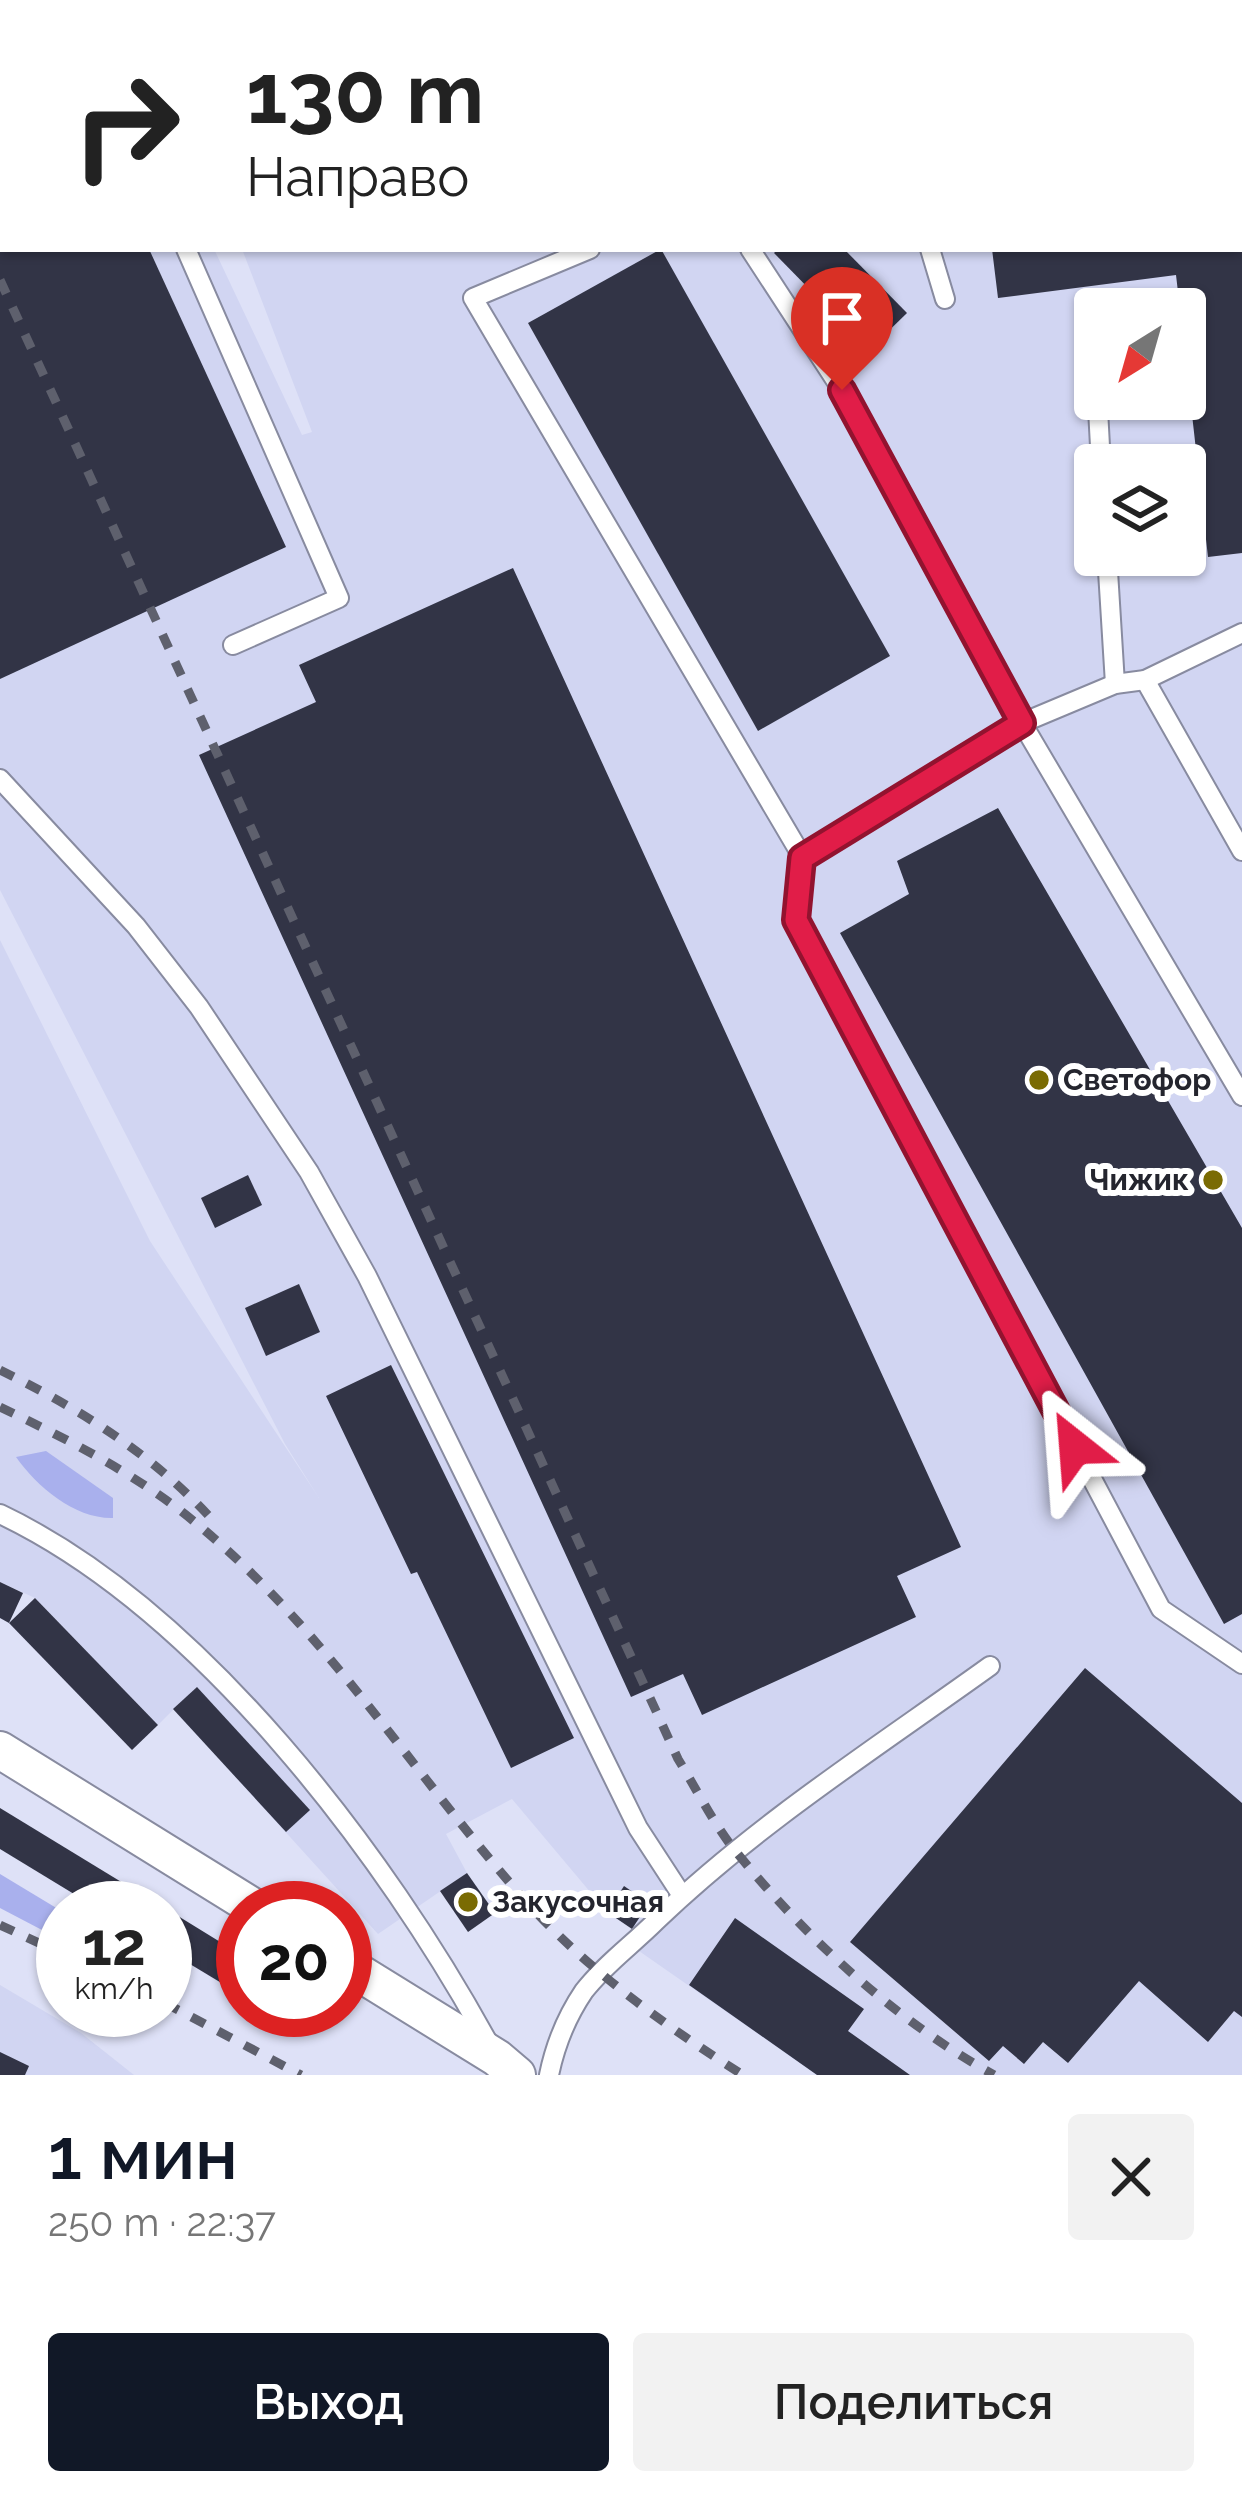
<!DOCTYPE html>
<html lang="ru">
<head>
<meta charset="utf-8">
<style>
  body { margin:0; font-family:Raleway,sans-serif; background:#f2f2f2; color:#222; height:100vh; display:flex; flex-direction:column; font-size:45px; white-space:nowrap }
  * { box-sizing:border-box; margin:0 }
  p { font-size:39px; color:#767676 }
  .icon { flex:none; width:66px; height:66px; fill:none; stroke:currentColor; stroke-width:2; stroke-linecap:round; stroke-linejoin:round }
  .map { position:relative; height:2075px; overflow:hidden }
  .side { display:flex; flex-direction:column; background:#fff; flex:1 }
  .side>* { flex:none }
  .top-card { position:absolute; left:0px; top:0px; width:1242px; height:252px; box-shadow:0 3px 9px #0004; background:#fff; color:#222; overflow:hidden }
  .needle { width:78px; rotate:217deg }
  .tools { position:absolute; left:1074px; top:288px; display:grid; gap:24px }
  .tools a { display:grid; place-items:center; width:132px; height:132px; border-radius:12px; background:#fff; box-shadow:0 3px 9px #0004; font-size:60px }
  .speed { position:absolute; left:36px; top:1881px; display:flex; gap:24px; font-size:60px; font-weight:700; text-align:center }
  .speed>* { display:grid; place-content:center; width:156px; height:156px; border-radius:50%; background:#fff; box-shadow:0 3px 9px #0004; line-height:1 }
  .speed small { font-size:30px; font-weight:400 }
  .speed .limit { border:18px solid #d22; background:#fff; color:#111 }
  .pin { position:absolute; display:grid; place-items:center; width:102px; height:102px; color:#fff; margin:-123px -51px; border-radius:50% 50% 50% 0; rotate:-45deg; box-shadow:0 0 12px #0007 }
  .pin .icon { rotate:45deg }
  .me { position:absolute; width:132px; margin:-66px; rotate:332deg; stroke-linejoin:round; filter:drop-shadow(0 0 9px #0008) }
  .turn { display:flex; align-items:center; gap:42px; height:252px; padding:0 48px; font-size:54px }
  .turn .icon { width:156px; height:156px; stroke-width:2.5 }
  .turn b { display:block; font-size:84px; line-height:102px }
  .round { display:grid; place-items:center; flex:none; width:126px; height:126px; border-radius:12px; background:#f2f2f2 }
  .overview { display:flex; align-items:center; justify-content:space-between; height:204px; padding:0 48px }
  h1 { font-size:72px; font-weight:600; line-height:90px; color:#111827 }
  .cta { display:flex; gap:24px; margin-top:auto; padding:24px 48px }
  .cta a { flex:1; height:138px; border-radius:12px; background:#111827; color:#fff; font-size:48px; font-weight:600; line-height:138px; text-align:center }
  .cta a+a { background:#f2f2f2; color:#222 }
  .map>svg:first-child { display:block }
</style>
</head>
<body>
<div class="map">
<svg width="1242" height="2075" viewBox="0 0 1242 2075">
  <rect width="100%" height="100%" fill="#dee1f7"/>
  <!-- built -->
  <g fill="#d1d5f2" fill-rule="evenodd">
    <path d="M425,0H716L440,3Z"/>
    <path d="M745,0H1242V2075H817L629,1944L632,1928L607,1912L512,1799L446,1834L467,1873L378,1934L174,1709L158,1725L35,1598L0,1582V940L150,1241L319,1498L285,1444L0,890V25L3,249H214L302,435L312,432L242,249H1239V3ZM1095,309H1185V399H1095ZM1095,465H1185V555H1095Z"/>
    <path d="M0,1985L81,2033L134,2075H0Z"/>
  </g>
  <!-- green -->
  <g fill="#a9b0ed">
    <path d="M46,1451L113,1498V1518C75,1519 37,1487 16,1457Z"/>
    <path d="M0,1874L63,1912V1941L0,1908Z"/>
  </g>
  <!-- building -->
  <g fill="#323446">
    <path d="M0,249H149L286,547L0,679Z"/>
    <path d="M661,249L890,656L758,731L528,323Z"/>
    <path d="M778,249H844L907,313L869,350L774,253Z"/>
    <path d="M992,249H1242V553L1208,557L1185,352V309H1180L1176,275L998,298Z"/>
    <path d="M513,568L961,1547L897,1576L916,1617L702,1715L683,1674L631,1697L199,755L316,702L299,665Z"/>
    <path d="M998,808L1242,1228V1614L1224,1624L840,933L909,894L897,861Z"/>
    <path d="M248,1175L262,1205L215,1228L201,1198Z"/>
    <path d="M299,1284L320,1332L266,1356L245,1308Z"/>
    <path d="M391,1365L574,1738L511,1768L417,1572L411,1574L326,1396Z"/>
    <path d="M0,1582L23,1593L9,1623L0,1618Z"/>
    <path d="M35,1598L158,1725L132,1750L9,1623Z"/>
    <path d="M1085,1668L1242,1803V2017L1234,2011L1208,2042L1139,1981L1068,2063L1043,2042L1024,2064L1003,2046L989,2061L850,1942Z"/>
    <path d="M197,1687L310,1810L286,1832L173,1709Z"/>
    <path d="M0,1808L164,1908H97L0,1849Z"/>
    <path d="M467,1873L495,1913L468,1932L440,1891Z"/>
    <path d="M624,1886L649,1903L632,1929L607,1912Z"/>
    <path d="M165,1908L243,1956V1996L165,1949Z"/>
    <path d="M735,1918L864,2009L848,2031L910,2075H817L689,1985Z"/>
    <path d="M0,2052L29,2066L25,2075H0Z"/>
  </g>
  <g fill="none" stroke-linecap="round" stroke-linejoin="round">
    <!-- lane casing -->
    <g stroke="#888ba0" stroke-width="22">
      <g id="lane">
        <path d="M918,3V0"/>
        <path d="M0,114L3,113"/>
        <path d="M186,249L339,598L233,645"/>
        <path d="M590,249L473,298L803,858L796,920L1161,1609L1242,1664"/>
        <path d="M750,249L842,390L1022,723L1242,1096"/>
        <path d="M930,249L945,299"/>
        <path d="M1098,409L1101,465"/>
        <path d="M1107,555L1115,684"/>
        <path d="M1145,680L1242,851"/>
        <path d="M0,779L136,926L199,1007L309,1172L367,1276L638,1828L681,1894"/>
        <path d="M803,858L1022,723L1115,684L1145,680L1242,633"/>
        <path d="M0,1514C200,1609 386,1855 490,2046"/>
        <path d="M549,2075C555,2046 567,2016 584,1991C605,1964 632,1945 656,1921C757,1824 876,1748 990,1666"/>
      </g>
    </g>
    <!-- street casing -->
    <g stroke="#888ba0" stroke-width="40">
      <g id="street">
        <path d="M0,1750L255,1908"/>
        <path d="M345,1964L497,2058L517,2075"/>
      </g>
    </g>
    <!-- lane -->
    <use href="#lane" stroke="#fff" stroke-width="18"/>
    <!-- street -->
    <use href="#street" stroke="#fff" stroke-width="36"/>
    <!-- rail -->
    <g stroke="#5e606d" stroke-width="9" stroke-dasharray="15 15" stroke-linecap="butt">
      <path d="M0,280L678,1759C697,1790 714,1825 737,1853C808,1940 895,2020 994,2075"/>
      <path d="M0,1370C78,1408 149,1452 208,1515"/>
      <path d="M0,1407C63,1437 126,1469 181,1511C319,1619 409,1769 524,1899C585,1968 665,2026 743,2075"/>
      <path d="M0,1925L63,1954"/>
      <path d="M165,2003L301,2075"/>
    </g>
  </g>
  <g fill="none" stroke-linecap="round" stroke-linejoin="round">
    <!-- route casing -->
    <g stroke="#92132f" stroke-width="30">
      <path id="route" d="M842,390L1022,723L802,858L796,920L1075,1447"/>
    </g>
    <!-- route -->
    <use href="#route" stroke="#e11d48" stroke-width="21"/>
  </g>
  <!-- markers -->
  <g fill="#7a6b03" stroke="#fff" stroke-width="4.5">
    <circle cx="1039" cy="1080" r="12"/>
    <circle cx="1213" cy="1180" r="12"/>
    <circle cx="468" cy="1902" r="12"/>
  </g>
  <g text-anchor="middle" stroke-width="12" stroke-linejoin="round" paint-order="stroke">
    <!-- poi labels -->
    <g font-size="30" font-weight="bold" fill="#24252e" stroke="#fff" text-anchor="start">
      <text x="1063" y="1090">Светофор</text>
      <text x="1189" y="1190" text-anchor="end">Чижик</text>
      <text x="492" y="1912">Закусочная</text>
    </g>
  </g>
</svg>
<div class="tools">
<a><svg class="needle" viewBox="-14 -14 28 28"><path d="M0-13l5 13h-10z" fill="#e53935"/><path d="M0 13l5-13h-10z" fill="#767676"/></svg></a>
<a><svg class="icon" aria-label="layers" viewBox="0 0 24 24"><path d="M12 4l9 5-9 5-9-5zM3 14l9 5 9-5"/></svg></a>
</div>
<div class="speed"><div>12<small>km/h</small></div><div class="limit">20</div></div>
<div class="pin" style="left:842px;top:390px;background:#d93025"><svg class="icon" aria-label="arrive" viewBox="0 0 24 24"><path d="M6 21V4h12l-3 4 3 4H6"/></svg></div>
<svg class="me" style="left:1075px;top:1447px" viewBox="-20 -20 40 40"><path d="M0-17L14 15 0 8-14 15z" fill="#e11d48" stroke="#fff" stroke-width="4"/></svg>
<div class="top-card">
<div class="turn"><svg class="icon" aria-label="right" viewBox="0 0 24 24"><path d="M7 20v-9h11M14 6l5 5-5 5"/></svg><div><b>130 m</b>Направо</div></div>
</div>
</div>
<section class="side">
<div class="overview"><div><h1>1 мин</h1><p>250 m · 22:37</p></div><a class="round"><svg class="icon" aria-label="close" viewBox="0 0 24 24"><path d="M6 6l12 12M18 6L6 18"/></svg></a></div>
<div class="cta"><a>Выход</a><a>Поделиться</a></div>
</section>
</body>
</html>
